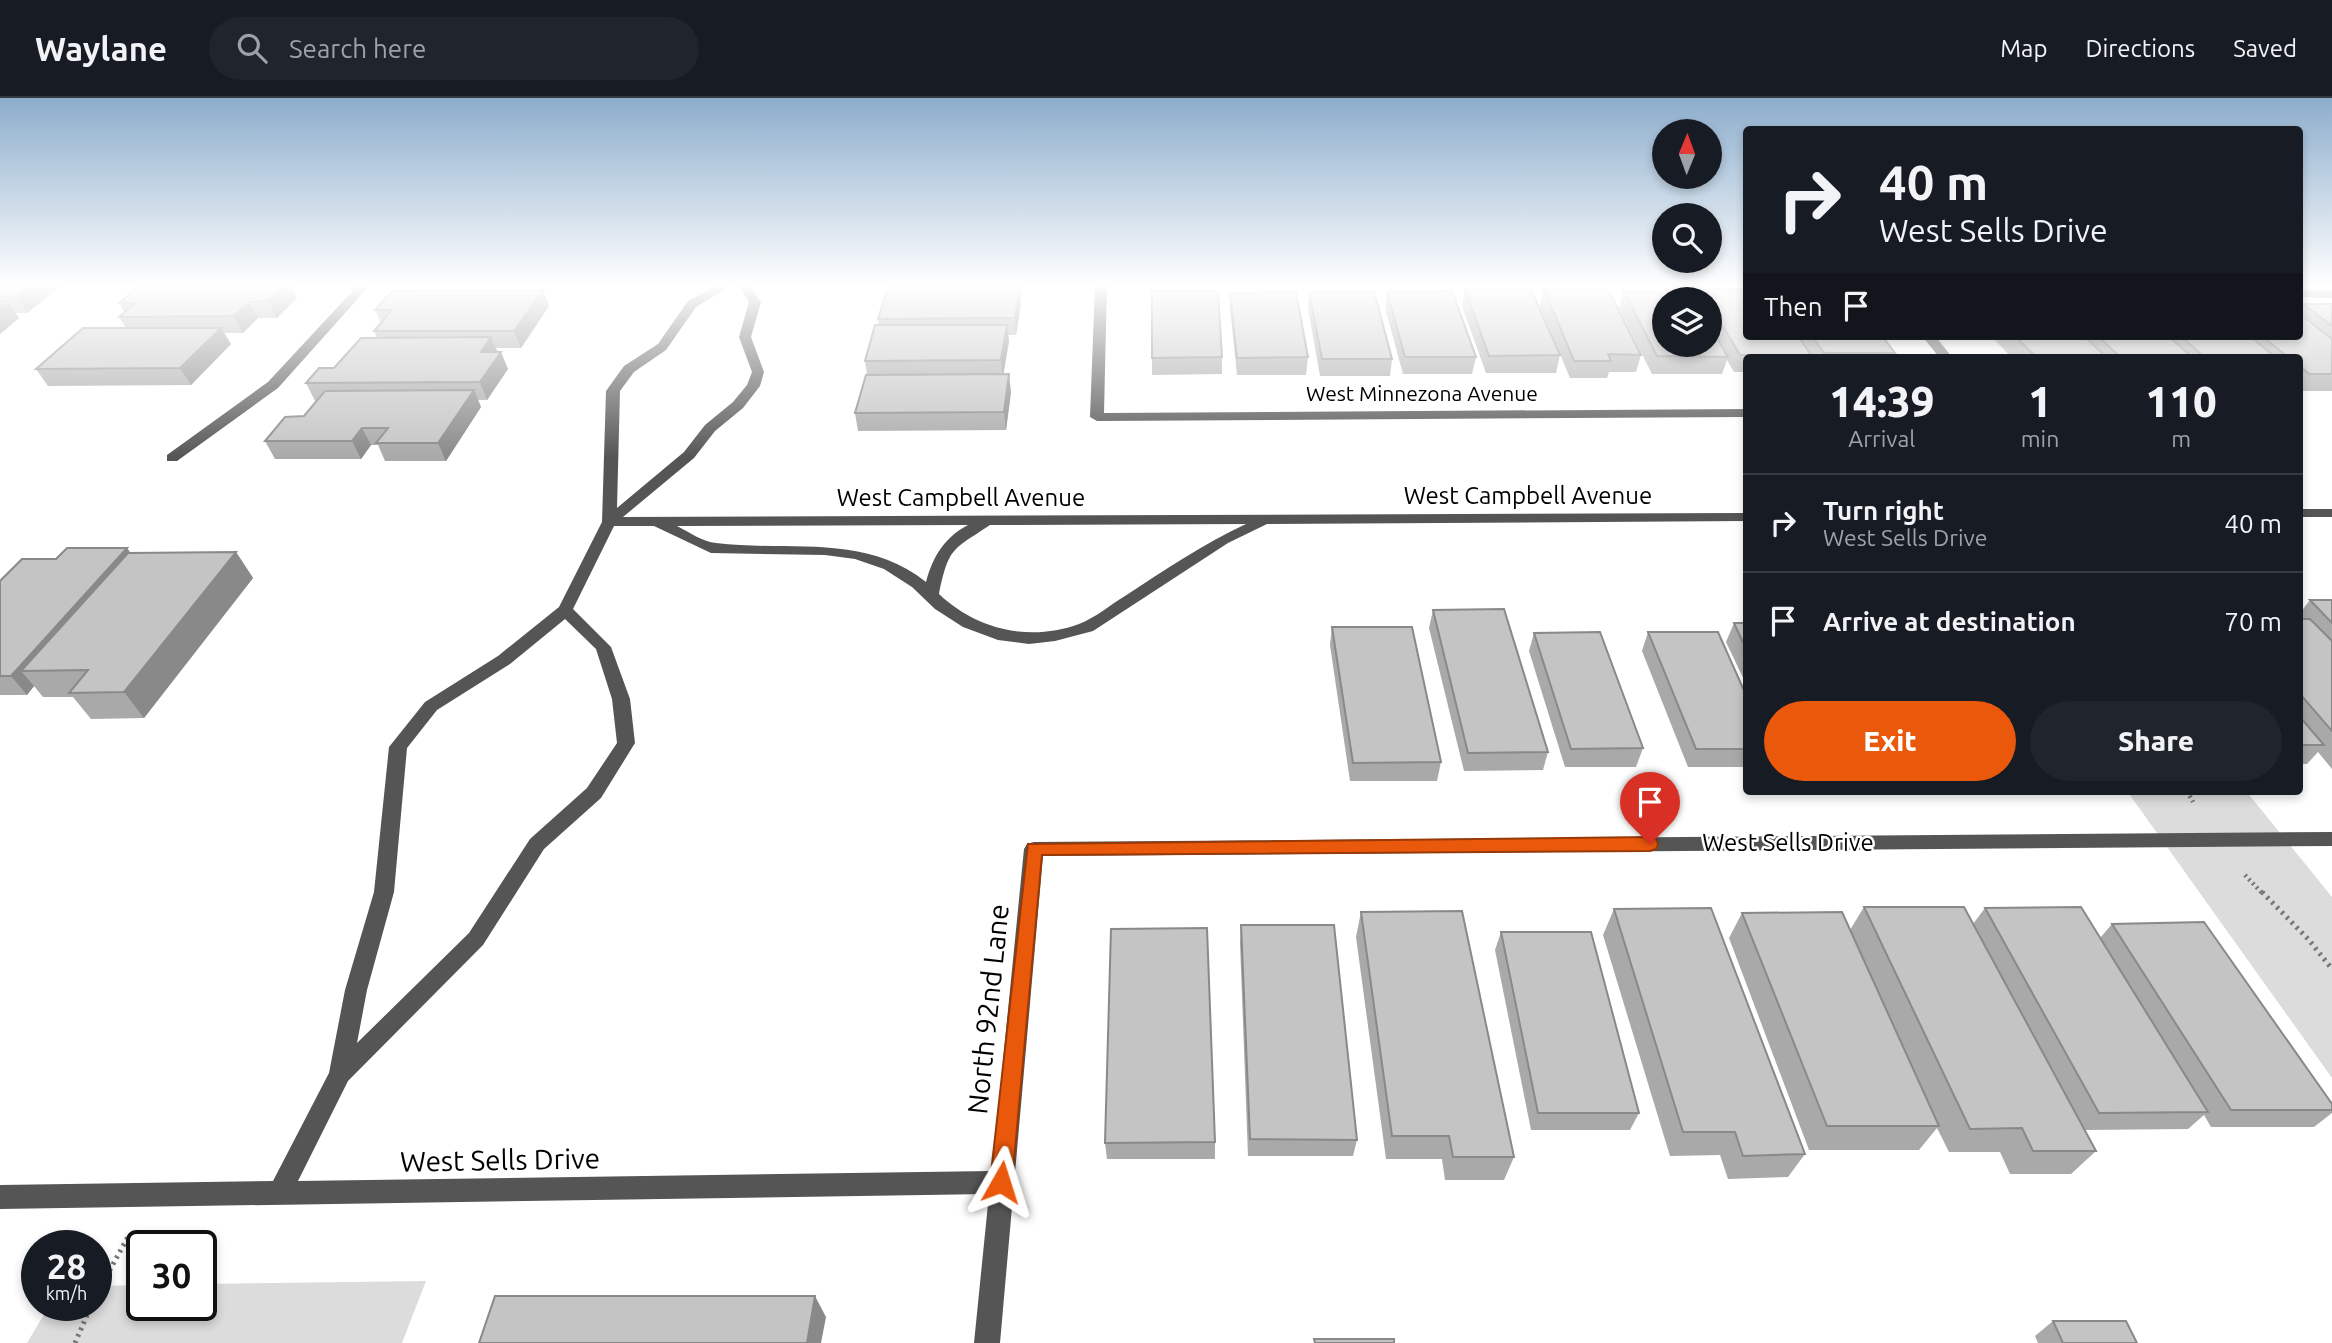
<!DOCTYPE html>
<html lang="en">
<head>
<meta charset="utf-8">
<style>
  body { margin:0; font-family:Ubuntu,sans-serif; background:#20242c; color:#f1f3f6; height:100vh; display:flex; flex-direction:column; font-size:26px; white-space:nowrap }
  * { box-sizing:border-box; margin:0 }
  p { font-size:23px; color:#9ea1a6 }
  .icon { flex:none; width:38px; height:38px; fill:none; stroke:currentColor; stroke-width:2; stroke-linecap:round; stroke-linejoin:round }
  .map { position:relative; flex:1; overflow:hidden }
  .details { position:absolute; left:1743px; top:256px; width:560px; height:441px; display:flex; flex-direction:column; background:#171b24; border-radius:7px; box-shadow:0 4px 10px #0003 }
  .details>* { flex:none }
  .banner { position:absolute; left:1743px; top:28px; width:560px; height:214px; border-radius:7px; box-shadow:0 4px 10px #0003; background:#171b24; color:#f1f3f6; overflow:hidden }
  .needle { width:46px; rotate:1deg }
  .controls { position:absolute; left:1652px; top:21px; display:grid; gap:14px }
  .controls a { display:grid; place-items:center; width:70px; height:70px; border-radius:50%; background:#171b24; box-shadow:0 4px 10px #0003; font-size:35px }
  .speed { position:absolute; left:21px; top:1132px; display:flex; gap:14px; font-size:35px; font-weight:700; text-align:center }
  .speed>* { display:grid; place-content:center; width:91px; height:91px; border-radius:50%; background:#171b24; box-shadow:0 4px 10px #0003; line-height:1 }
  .speed small { font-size:18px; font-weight:400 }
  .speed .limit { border:4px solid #111; border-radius:10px; background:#fff; color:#111 }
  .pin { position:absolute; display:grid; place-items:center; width:60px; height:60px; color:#fff; margin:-72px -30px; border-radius:50% 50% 50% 0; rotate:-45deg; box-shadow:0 0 7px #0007 }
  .pin .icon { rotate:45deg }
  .me { position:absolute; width:77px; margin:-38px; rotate:6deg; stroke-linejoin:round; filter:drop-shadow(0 0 5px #0008) }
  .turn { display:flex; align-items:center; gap:24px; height:147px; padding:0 21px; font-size:32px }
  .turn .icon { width:91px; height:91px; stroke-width:2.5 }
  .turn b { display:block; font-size:49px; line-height:60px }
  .then { display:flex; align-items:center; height:66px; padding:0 21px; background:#0003; gap:14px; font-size:26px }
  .eta { display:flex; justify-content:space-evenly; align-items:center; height:119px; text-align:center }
  .eta b { font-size:42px; font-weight:800; line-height:49px }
  .action { display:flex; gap:14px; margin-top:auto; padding:14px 21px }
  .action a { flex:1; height:80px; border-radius:42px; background:#ea580c; color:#fff; font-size:28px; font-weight:800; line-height:80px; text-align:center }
  .action a+a { background:#20242c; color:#f1f3f6 }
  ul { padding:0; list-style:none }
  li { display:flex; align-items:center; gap:21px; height:98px; padding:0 21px; border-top:2px solid #363941 }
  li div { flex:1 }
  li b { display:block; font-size:26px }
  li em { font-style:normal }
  header { display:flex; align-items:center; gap:42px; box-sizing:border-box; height:98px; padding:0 35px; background:#171b24; border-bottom:2px solid #363941 }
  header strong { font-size:33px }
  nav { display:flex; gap:38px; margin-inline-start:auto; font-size:24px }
  .search { width:490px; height:63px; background:#20242c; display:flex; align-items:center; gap:18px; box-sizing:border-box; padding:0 24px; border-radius:38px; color:#9ea1a6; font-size:26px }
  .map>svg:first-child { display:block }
</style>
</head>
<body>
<header>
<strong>Waylane</strong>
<div class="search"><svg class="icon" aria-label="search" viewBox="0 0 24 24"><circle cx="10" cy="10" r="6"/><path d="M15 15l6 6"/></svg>Search here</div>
<nav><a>Map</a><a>Directions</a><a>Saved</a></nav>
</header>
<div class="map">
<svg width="2332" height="1245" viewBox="0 0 2332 1245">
  <rect width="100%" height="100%" fill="#fff"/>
  <!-- green -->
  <g fill="#dcdcdc">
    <path d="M1146,186H1746L1146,190Z"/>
    <path d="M2127,693H2246L2332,799V980Z"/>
    <path d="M426,1183L402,1245H27L49,1208H96V1188L142,1187V1208H201V1186Z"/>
  </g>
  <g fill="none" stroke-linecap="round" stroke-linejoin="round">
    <!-- path-far1 -->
    <g stroke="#777" stroke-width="4.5" stroke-dasharray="2 3.5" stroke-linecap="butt">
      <path d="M2187,693L2193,704"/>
      <path d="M2245,777L2263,796"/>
    </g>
    <!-- path -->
    <g stroke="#777" stroke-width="5" stroke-dasharray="2.5 4.5" stroke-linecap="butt">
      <path d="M2262,794L2309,842L2332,871"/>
      <path d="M96,1197L128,1139"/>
      <path d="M75,1245L91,1208"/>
    </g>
    <!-- minor -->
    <g fill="#555" fill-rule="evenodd">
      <path d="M359,186H371L278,290L177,363H167V357L268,284Z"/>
      <path d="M720,186H734L696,209L666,252L634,274L620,293L617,410L684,354L705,327L733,304L747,287L752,274L739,239L749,204L738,186H748L761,204L751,239L764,274L760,288L743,310L715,333L694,360L623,419L1746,415V423L1267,426L1228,445L1093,533L1055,543L1029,546L998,542L963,529L935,511L912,489L884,471L855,461L825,457L711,455L654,428H614L573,511L611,549L630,601L635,645L601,700L544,751L483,847L348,983L298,1083L992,1073L1024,751L1027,746L1034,744L2332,734V748L1043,758L1000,1245H974L989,1096L0,1111V1087L273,1083L329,975L345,892L374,794L389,649L425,604L498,558L559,509L602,424L606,293L624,268L658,246L688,203ZM1246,426C1203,446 1165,472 1125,498C1110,507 1095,520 1079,526C1030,544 977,532 939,496C949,448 953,452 990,427ZM968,427C944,440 933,458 926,484C864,435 789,454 716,445C703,444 689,434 677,428ZM565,521L596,551L612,601L617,645L587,690L530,741L469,835L357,945L367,892L394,794L407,650L437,612L510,566Z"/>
      <path d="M1095,186H1107L1104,315L1746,311V319L1097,323L1090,319Z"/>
      <path d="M2332,192V200L2300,199V192Z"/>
      <path d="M1922,238H1935L1952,259H1939Z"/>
      <rect x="2300" y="411" width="32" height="8"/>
    </g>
  </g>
  <!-- wall -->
  <g fill="#a9a9a9">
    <path d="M0,186H63L27,215H15L19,220L0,236Z"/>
    <path d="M291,188L297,200L277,220H258L243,235H224L231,246L191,287L48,288L36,271L126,230L119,219L124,214L119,205Z"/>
    <path d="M1020,188L1021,205L1016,237H1008L1009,243L1003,276L1011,294L1006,332L858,333L855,315L867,277L865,263L879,227L878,221Z"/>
    <path d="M1465,191L1560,257L1556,275H1486L1462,208Z"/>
    <path d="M1544,191L1641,257L1636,274H1609L1607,280H1570L1540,208Z"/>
    <path d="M1700,191L1746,238H1882L1895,255L1894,259H1746V274H1734L1727,262L1722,276H1652L1619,210L1624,193L1710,247V201H1697Z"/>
    <path d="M543,192L549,208L521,250H496L508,271L487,302H478L481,309L446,363H385L378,347H371L361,361H275L265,343L304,318L317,303H315L306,285L334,270L377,240L374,233L381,225L375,212Z"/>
    <path d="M1152,193L1222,259V276L1152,277Z"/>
    <path d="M1309,194L1392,261L1390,278H1320L1308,210Z"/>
    <path d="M1387,194L1476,259L1472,276H1403L1385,210Z"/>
    <path d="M1230,195L1308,259L1306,277H1237L1230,211Z"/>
    <path d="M2303,206H2332V293H2300V259H2011L1991,238H2300V212Z"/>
    <path d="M127,450L130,455L236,454L253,480L144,620L91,621L73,599H43L34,588L27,597H0V483L56,461Z"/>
    <path d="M2310,502H2332V671L2318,654L2307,666H2300V515Z"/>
    <path d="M1433,512L1548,654L1543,672L1464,673L1429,530Z"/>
    <path d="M1734,525H1746V586L1726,544Z"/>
    <path d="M1332,529L1441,664L1437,683H1350L1330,547Z"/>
    <path d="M1648,534L1746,597V669H1688L1642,553Z"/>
    <path d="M1534,535L1643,650L1636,669H1565L1529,553Z"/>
    <path d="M1864,809L1973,826L1985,810L2100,840L2112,826L2332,1006V1015L2314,1029H2211L2204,1017L2188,1031L2084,1032L2096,1053L2071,1076H2010L2000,1054H1949L1937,1030L1919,1052H1809L1729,840L1742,815L1850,832Z"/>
    <path d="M1614,811L1805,1056L1788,1079L1728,1081L1720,1057L1670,1058L1603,837Z"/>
    <path d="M1361,814L1514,1059L1504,1082H1445L1442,1061H1386L1356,839Z"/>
    <path d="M1241,827L1357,1042L1353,1058H1248L1240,845Z"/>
    <path d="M1501,834L1639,1015L1630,1032H1531L1495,852Z"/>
    <path d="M1215,1044V1061H1107L1105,1045Z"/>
    <path d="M2053,1223L2137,1245H2038L2035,1238Z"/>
  </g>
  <!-- shaded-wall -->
  <g fill="#898989">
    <path d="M32,186H63L27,215L16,198Z"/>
    <path d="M279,186H293L291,188L297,200L277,220L268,203Z"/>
    <path d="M1020,188L1021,205L1016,237L1015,220Z"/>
    <path d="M543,192L549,208L521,250L514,233Z"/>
    <path d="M8,204L19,220L0,236V210Z"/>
    <path d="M249,204L258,220L243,235L234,218Z"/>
    <path d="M1007,227L1009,243L1003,279L1001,262Z"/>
    <path d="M221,230L231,246L191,287L180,270Z"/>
    <path d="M491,239L498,256L481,254Z"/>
    <path d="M501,254L508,271L487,302L480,284Z"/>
    <path d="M1009,276L1011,294L1006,332L1004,314Z"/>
    <path d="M474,292L481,309L446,363L438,345Z"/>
    <path d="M362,330L371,347L361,361L352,343Z"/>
    <path d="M127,450L140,468L21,573L34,588L27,597L11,578Z"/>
    <path d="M236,454L253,480L144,620L124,594Z"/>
    <path d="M815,1198L826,1219L821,1245H807Z"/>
  </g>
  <!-- building -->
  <g fill="#c4c4c4" stroke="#898989" stroke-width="2">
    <path d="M0,186H32L16,198H0Z"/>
    <path d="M142,186H286L268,203L249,204L234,218L119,219L135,205H119Z"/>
    <path d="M1020,188L1015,220L878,221L888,189Z"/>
    <path d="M1465,191H1531L1560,257L1489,258Z"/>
    <path d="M1544,191H1608L1641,257L1608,256L1611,263H1574Z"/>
    <path d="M1700,191H1746V238H1798L1811,257H1740L1710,207V201H1706Z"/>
    <path d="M543,192L514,233H374L392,212H375L392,193Z"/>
    <path d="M1152,193H1218L1222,259L1152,260Z"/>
    <path d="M1374,193L1392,261H1322L1309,194Z"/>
    <path d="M1452,193L1476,259H1405L1387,194Z"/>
    <path d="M1624,193L1689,194L1694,201H1664V247H1710V228L1728,259L1657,258Z"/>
    <path d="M1296,194L1308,259L1237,260L1230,195Z"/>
    <path d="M0,204H8L0,210Z"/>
    <path d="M2303,206H2332V228Z"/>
    <path d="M2300,216L2332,241V276H2309L2300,268V259H2288L2262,238H2300Z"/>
    <path d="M875,227H1007L1001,262L865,263Z"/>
    <path d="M83,230H221L180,270L36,271Z"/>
    <path d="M1812,238H1882L1895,255H1824Z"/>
    <path d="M2015,238H2084L2106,259H2036Z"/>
    <path d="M2098,238H2168L2192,259H2120Z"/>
    <path d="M2181,238H2250L2275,259H2204Z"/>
    <path d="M491,239L481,254H501L480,284L306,285L319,270H334L361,240Z"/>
    <path d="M1009,276L1004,314L855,315L866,277Z"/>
    <path d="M474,292L438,345H376L388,330H362L352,343H265L285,319L304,318L325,293Z"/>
    <path d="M67,450H127L11,578H0V483L22,461H56Z"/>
    <path d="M236,454L124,594L69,595L88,572L21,573L128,455Z"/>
    <path d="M2310,502H2332V525Z"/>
    <path d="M1504,511L1548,654L1468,655L1433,512Z"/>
    <path d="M2300,521H2310L2332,543V633L2300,596Z"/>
    <path d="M1734,525H1746V551Z"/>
    <path d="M1332,529H1412L1441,664L1353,665Z"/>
    <path d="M1600,534L1643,650L1571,651L1534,535Z"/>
    <path d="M1648,534H1718L1746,597V651H1696Z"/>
    <path d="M2300,619L2324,647H2300Z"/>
    <path d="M1864,809H1964L2096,1053H2033L2022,1030L1970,1031Z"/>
    <path d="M2081,809L2208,1014L2099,1015L1985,810Z"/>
    <path d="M1711,810L1805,1056L1743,1058L1735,1034H1683L1614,811Z"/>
    <path d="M1462,813L1514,1059H1453L1449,1038H1392L1361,814Z"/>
    <path d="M1842,814L1939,1028H1827L1742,815Z"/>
    <path d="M2204,824L2332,1006V1012H2231L2112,826Z"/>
    <path d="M1241,827H1334L1357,1042L1250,1041Z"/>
    <path d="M1207,830L1215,1044L1105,1045L1111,831Z"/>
    <path d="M1501,834H1591L1639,1015H1538Z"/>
    <path d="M495,1198H815L807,1245H479Z"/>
    <path d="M2053,1223H2126L2137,1245H2063Z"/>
    <path d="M1314,1241H1394V1245H1315Z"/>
  </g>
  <!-- sky -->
  <linearGradient id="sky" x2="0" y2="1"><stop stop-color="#8cadcc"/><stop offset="0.52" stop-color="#fff"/><stop offset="1" stop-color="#fff" stop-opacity="0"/></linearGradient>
  <rect width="2332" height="360" fill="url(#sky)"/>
  <!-- route -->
  <path fill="#ea580c" stroke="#983908" stroke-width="2" d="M1650,739L1656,741L1658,746L1656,751L1650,753L1042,757L1012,1084L1009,1091L1001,1094L993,1091L990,1084L1028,746Z"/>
  <g text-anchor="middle" stroke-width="5" stroke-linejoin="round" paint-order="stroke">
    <!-- far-street labels -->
    <g font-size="21" fill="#000" stroke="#fff">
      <text x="1422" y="303">West Minnezona Avenue</text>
    </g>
    <!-- street labels -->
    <g font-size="24" fill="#000" stroke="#fff">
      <text x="1528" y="406">West Campbell Avenue</text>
      <text x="961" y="408">West Campbell Avenue</text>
      <text x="1788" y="753">West Sells Drive</text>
    </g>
    <!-- near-street labels -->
    <g font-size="28" fill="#000" stroke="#fff">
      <text transform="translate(988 911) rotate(-84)" y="10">North 92nd Lane</text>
      <text transform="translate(500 1062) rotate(-1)" y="10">West Sells Drive</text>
    </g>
  </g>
</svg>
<div class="controls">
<a><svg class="needle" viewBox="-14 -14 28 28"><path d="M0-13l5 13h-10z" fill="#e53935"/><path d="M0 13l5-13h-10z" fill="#9ea1a6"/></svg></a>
<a><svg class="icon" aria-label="search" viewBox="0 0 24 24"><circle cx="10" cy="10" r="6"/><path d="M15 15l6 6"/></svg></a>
<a><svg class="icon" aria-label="layers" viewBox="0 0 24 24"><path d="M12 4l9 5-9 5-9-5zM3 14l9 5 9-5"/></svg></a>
</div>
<div class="speed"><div>28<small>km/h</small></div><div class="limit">30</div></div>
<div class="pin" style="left:1650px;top:746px;background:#d93025"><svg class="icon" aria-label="arrive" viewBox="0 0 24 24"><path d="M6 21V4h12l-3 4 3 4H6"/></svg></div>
<svg class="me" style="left:1001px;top:1084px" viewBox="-20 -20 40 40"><path d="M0-17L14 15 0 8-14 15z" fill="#ea580c" stroke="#fff" stroke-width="4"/></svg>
<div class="banner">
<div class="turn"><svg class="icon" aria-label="right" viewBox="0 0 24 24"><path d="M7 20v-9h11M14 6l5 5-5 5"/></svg><div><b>40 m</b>West Sells Drive</div></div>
<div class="then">Then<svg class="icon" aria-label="arrive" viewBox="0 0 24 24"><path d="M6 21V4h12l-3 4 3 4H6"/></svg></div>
</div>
<section class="details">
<div class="eta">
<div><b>14:39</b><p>Arrival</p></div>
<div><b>1</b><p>min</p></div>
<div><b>110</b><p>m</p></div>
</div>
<ul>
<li><svg class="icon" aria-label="right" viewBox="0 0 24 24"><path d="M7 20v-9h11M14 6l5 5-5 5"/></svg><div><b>Turn right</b><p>West Sells Drive</p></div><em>40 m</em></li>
<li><svg class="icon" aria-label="arrive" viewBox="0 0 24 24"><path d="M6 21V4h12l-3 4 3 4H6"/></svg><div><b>Arrive at destination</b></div><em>70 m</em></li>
</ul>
<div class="action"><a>Exit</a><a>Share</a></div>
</section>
</div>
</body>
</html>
